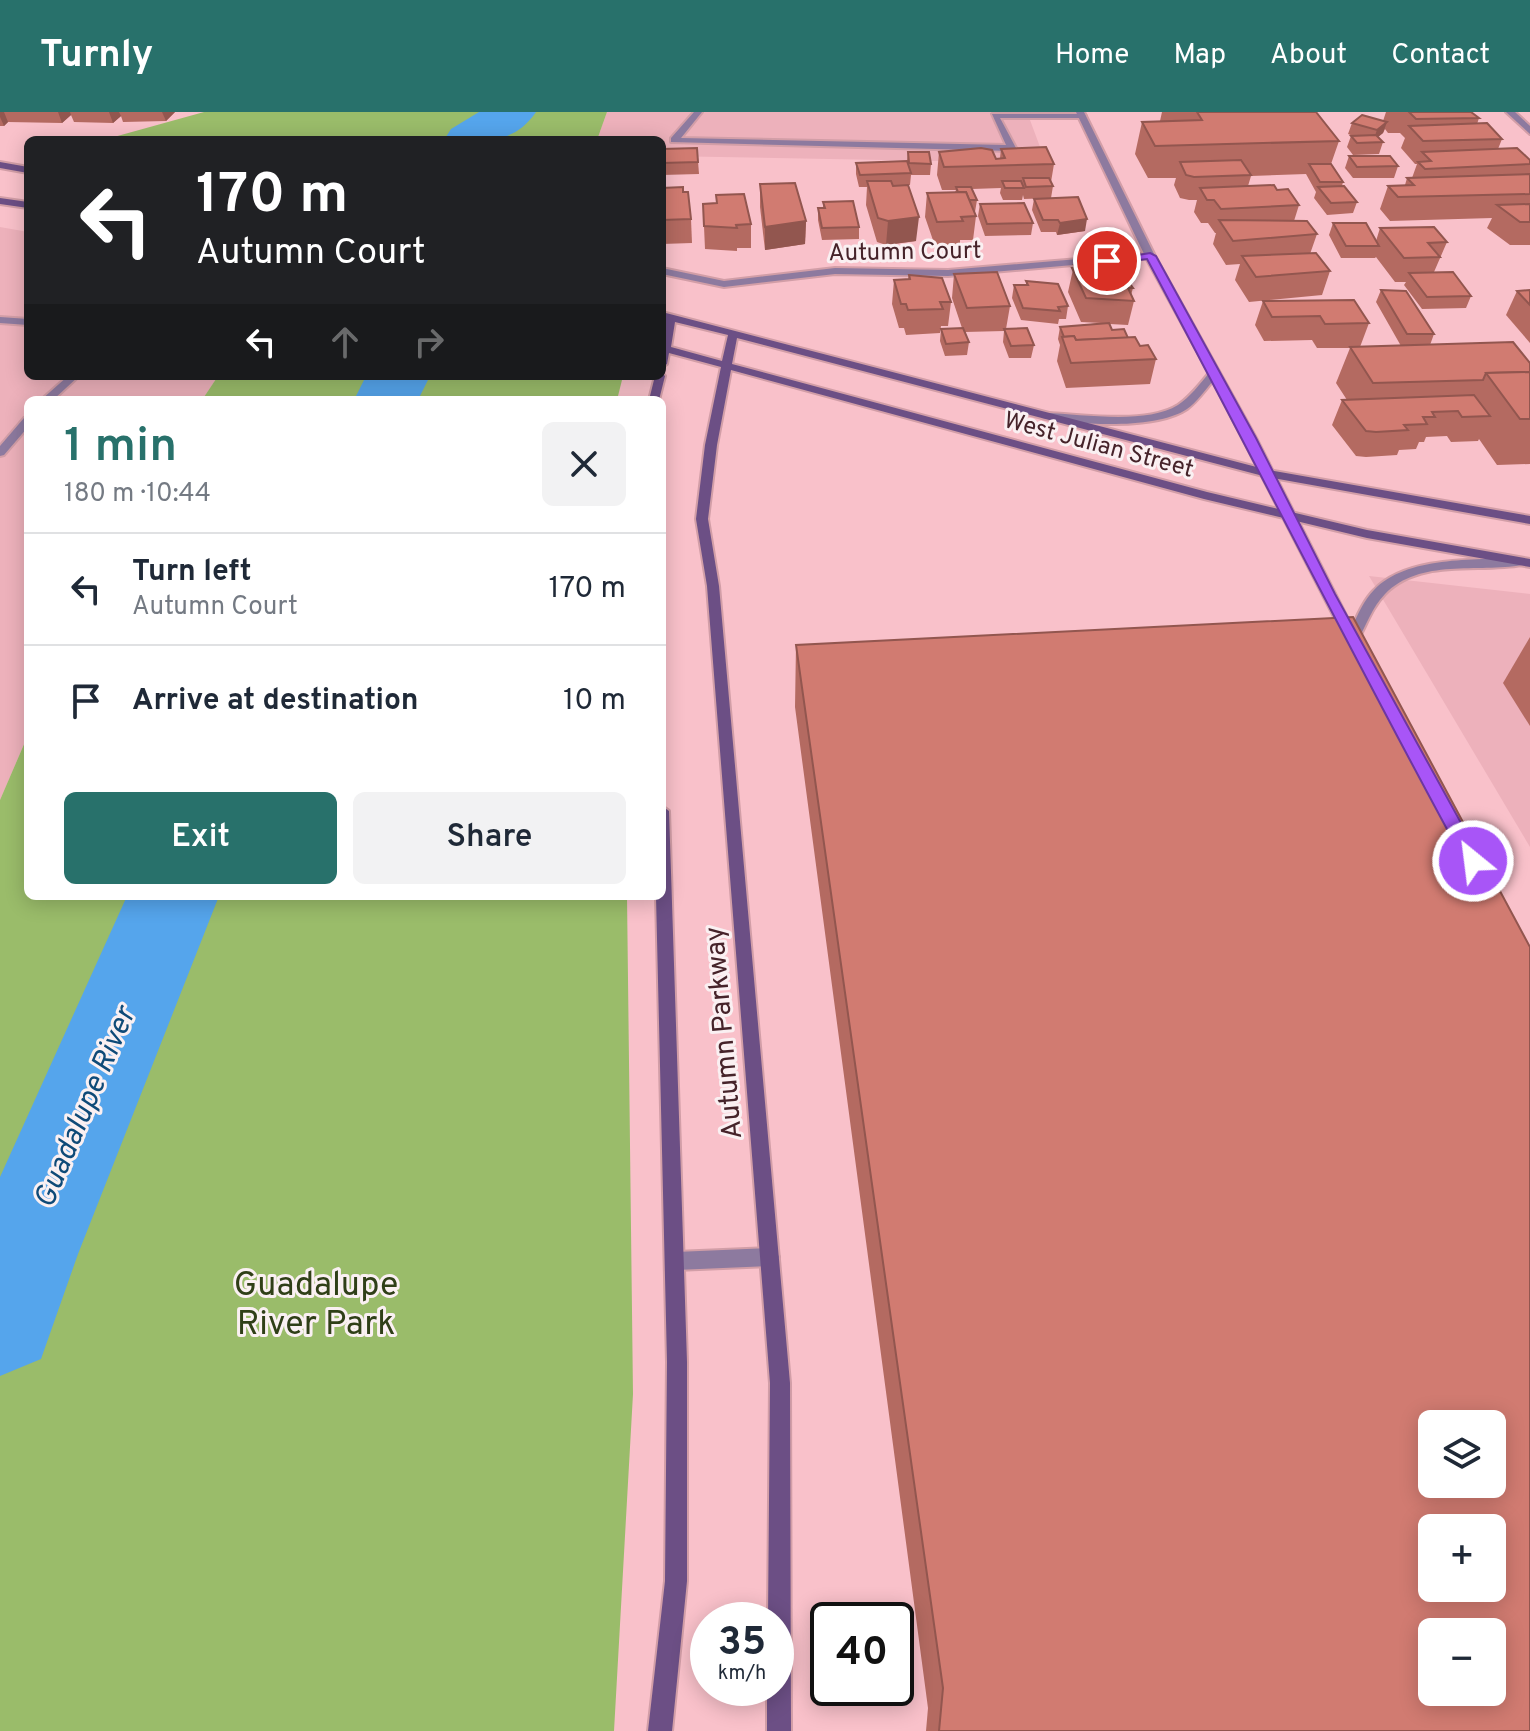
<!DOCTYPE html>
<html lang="en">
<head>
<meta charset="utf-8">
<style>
  body { margin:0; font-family:Overpass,sans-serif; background:#f2f2f3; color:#1f2937; height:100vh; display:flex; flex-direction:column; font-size:30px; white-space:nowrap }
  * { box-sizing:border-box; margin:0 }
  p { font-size:26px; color:#747a83 }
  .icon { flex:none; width:44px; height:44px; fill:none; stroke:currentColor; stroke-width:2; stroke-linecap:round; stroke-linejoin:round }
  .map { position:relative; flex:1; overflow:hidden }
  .sheet { position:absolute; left:24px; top:284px; width:642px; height:504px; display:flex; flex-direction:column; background:#fff; border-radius:12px; box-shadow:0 4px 20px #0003 }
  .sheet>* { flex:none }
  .hud { position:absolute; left:24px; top:24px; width:642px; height:244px; border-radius:12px; box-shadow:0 4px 20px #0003; background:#202124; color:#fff; overflow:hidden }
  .fabs { position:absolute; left:1418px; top:1298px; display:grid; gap:16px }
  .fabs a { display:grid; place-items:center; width:88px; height:88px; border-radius:12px; background:#fff; box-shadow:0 4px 20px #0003; font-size:40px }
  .speed { position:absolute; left:690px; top:1490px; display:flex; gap:16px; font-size:40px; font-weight:700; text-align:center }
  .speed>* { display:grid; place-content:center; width:104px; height:104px; border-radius:50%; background:#fff; box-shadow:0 4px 20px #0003; line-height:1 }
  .speed small { font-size:20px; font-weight:400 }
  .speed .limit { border:4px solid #111; border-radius:12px; background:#fff; color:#111 }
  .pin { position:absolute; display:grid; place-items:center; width:68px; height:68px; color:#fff; margin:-34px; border:4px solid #fff; border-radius:50%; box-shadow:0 2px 8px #0007 }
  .me { position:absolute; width:88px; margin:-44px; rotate:331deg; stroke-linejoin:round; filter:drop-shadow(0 0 6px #0008) }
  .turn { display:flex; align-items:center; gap:28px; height:168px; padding:0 40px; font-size:36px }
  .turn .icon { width:104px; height:104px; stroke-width:2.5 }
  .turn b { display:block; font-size:56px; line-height:68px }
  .lanes { display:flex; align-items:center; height:76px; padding:0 40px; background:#0003; justify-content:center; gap:40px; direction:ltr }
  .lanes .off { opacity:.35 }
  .round { display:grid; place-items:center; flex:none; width:84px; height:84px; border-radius:12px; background:#f2f2f3 }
  .headline { display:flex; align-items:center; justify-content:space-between; height:136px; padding:0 40px }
  h1 { font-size:48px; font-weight:600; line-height:60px; color:#28716b }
  .primary-button { display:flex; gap:16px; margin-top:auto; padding:16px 40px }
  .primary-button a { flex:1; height:92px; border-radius:12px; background:#28716b; color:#fff; font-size:32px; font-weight:600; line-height:92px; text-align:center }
  .primary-button a+a { background:#f2f2f3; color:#1f2937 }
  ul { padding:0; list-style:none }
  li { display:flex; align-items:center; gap:24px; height:112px; padding:0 40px; border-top:2px solid #e0e1e3 }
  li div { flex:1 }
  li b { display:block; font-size:30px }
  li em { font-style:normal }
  header { display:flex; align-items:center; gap:48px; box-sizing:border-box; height:112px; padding:0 40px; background:#28716b; color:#fff }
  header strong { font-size:38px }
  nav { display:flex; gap:44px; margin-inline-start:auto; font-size:28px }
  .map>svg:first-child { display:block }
</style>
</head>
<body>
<header>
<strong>Turnly</strong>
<nav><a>Home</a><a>Map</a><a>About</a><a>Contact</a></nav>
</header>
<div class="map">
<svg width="1530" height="1619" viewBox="0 0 1530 1619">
  <rect width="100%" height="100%" fill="#f9c1ca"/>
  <!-- built -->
  <g fill="#edb1bb">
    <path d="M607,0H1027L1046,51L662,44V28H597Z"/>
    <path d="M0,115L28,120V264H218L202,288H28V623L0,688Z"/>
    <path d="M1369,464L1530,482V735Z"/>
  </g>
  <!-- green -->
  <g fill="#9abc6a">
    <path d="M204,0H607L597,28H103Z"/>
    <path d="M218,264H623L617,288H202Z"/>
    <path d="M28,623V784H627L633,1282L614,1619H0V688Z"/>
  </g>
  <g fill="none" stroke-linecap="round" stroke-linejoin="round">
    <!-- river -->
    <g fill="#55a5ec" fill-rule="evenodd">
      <path d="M479,0H536C512,35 481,28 444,28L451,17Z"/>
      <path d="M366,264H430L418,288H354Z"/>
      <path d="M127,784H219L78,1142L41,1247L0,1264V1065Z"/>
    </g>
    <!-- service casing -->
    <g stroke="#d29ea7" stroke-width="4">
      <g id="service">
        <path d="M694,0H702L681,26L1006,33L992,2H1082L1086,4L1082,6H1000L1016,36L1012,39L671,30V26Z"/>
        <path d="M0,205L28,207V213L0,211Z"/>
        <path d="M68,264H79L53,288H41Z"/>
        <path d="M28,305V315L4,343L0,344V334L24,306Z"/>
        <path d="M769,1136L776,1139L779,1145L776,1151L769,1154L676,1158L669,1155L666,1149L669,1143L676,1140Z"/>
      </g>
    </g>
    <!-- minor casing -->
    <g stroke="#d29ea7" stroke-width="4">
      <path id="minor" d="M1150,141L1153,142V146L948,164L835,162L724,175L662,162V156L724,169L835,156L948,158Z"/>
    </g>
    <!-- tertiary casing -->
    <g stroke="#d29ea7" stroke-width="4">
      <g id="tertiary">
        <path d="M1076,0H1084L1155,144L1256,326L1352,515C1358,502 1364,488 1374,478C1406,444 1475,448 1518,446L1522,447V453C1478,461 1420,446 1385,482C1372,495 1366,514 1357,530H1347L1213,269C1205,278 1197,290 1187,297C1156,318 1078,313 1042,306L1040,304L1046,301C1082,302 1146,313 1178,293C1190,285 1200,272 1209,261L1145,144Z"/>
        <path d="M1506,0H1515L1530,14V22Z"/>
      </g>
    </g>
    <!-- secondary casing -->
    <g stroke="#d29ea7" stroke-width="4">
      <g id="secondary">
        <path d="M0,50L28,55V61L0,56Z"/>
        <path d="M0,86L28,90V96L0,92Z"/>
        <path d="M662,200L1268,358L1530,404V412L1267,365L737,226L732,252L1207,380L1367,418L1530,447V455L1367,426L1204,387L731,258L717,333L708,407L719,474L790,1271L791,1619H767V1576H776V1508H768L770,1271L707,474L696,407L705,333L721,255L669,241L667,252L662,255V226L666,207L662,206ZM675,210L728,223L722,249L671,235Z"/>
        <path d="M662,261L665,264L659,288H649L655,264H662Z"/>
        <path d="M662,694L669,699L687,1250V1469L672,1619H648L665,1469L667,1250L656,784H662Z"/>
      </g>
    </g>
    <!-- service -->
    <use href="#service" fill="#8d7a9f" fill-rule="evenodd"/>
    <!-- minor -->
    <use href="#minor" fill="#8d7a9f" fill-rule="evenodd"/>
    <!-- tertiary -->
    <use href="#tertiary" fill="#8d7a9f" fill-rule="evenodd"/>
    <!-- secondary -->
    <use href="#secondary" fill="#6c4f85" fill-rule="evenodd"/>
  </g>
  <!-- wall -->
  <g fill="#b46a61">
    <path d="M0,0H175L166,9L123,10L121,4L113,11L74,10L71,3L62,11L8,10L4,14H0Z"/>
    <path d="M1162,0H1316L1339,29L1331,52L1343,70L1342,74L1357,90L1353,101L1327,103L1314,86L1316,80L1306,62L1251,64L1248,74L1277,78L1299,93L1294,109L1317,122L1310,142L1330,159L1322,183L1249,190L1235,168L1240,152L1226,153L1213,132L1216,121H1215L1208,111H1201L1194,100L1197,88H1189L1180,86L1174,73L1176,66H1148L1135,42L1142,10L1160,9Z"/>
    <path d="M1386,0H1471L1479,6L1477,12L1502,27L1498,37L1530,48V133H1510L1487,116L1492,106L1390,109L1380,97L1388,74L1405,73L1407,66H1412L1417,52H1415L1401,36L1405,26L1400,21H1388L1385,17L1383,21L1378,25L1383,30L1379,42L1353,43L1347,35L1351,24H1353L1348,22L1352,11L1383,9Z"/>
    <path d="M697,36L699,62L662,63V37Z"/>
    <path d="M1001,37L1054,52L1051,70L1053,74L1051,86L1024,87L1023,83L1022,88H1003L1000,81L1001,76L972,77L977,88L975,100H974L976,104L973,128H960V133L935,134L925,105L927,81L955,80L956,78H942L937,63L939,40L996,47L1000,46Z"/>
    <path d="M908,40L931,52L930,63H911L910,73H908L916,129L886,133L877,130L866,93L867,75H859L856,62V51L907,49Z"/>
    <path d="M1349,44L1398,54L1394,66H1353L1345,56Z"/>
    <path d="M760,72L806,109L805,132L765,138L760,95Z"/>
    <path d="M662,76L691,107L692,131L662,132Z"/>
    <path d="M716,83L751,112V136H737V139L705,137L703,92L716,91Z"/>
    <path d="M1034,87L1085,119L1057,123L1056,120H1041L1032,98Z"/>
    <path d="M823,90L859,115V127L822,128L818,108V96H823Z"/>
    <path d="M980,92L1033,111L1031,123L985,124L978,104Z"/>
    <path d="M1333,111L1376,129L1380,116L1447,130L1434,160L1471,184L1466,196L1422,197L1404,173L1406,170H1395L1376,145L1375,146H1341L1329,123Z"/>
    <path d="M1074,153L1133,176L1131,183L1134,189L1128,213L1110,212L1112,218L1140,234L1156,247L1150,272L1066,276L1057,249L1060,233L1058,227L1060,215L1101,211L1081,210L1068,180Z"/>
    <path d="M954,162L1010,194L1006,217L1034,233L1031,246H1009L1003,230L1004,219L965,220L969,230L967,243L945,244L940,229L941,217L962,216L952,186Z"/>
    <path d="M909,163L951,190L948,214H941L940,221L906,223L904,216H899L892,192L894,168L908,167Z"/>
    <path d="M1026,169L1068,194L1066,207H1059L1058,212L1021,208L1012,186L1014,173H1026Z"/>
    <path d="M1381,178L1434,222L1430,233L1530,251V352L1497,353L1479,327L1478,329L1451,330L1447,324L1426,325L1424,330H1419L1416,337L1399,338L1397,343L1366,345L1356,344L1332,313L1342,288H1347L1336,271L1350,236H1317L1312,228L1264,229L1255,213L1263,189L1369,211L1360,235L1401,234L1376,190Z"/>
    <path d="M1530,178V231L1506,203L1517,179Z"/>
    <path d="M1530,525V614L1503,571Z"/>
    <path d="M796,533L1530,1619H926L928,1596L795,595Z"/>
  </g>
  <!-- shaded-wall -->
  <g fill="#92564f">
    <path d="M0,0H4L8,10L4,14L0,5Z"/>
    <path d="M58,0H70L71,3L62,11Z"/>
    <path d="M109,0H119L121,4L113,11Z"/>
    <path d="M162,0H175L166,9Z"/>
    <path d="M1387,10L1383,21L1373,29L1377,18Z"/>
    <path d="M919,105L916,129L886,133L888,109Z"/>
    <path d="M1087,107L1085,119L1057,123L1060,111Z"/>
    <path d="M806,109L805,132L765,138V115Z"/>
  </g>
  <!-- building -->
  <g fill="#d17b71" stroke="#92564f" stroke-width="2" fill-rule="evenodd">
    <path d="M1197,0H1316L1339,29L1155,34L1142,10L1202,8Z"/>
    <path d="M1409,0H1471L1479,6L1416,7Z"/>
    <path d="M1362,3L1387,10L1377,18L1352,11Z"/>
    <path d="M1487,11L1502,27L1423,29L1409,14Z"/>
    <path d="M1376,23L1383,30L1357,31L1351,24Z"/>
    <path d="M1046,35L1054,52L944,55L939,40L981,36L992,38L996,47L1005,46L1001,37Z"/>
    <path d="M697,36L698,50L662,51V37Z"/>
    <path d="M1517,36L1530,48V52L1425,57L1418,50L1431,49L1422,40Z"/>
    <path d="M908,40H929L931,52L909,51Z"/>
    <path d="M1349,44H1390L1398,54L1357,55Z"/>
    <path d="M1241,48L1251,63L1194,65L1186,63L1180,50Z"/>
    <path d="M907,49L911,61L860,63L856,51Z"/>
    <path d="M1309,52H1331L1343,70H1320Z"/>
    <path d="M1530,62V82L1398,85L1388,74L1414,73L1407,66Z"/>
    <path d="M1023,66H1049L1053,74L1026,75Z"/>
    <path d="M867,69H891L893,74L908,73L919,105L888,109L878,106Z"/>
    <path d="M1002,69H1021L1024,76H1005Z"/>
    <path d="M795,71L806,109L765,115L760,72Z"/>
    <path d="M1274,73L1277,78L1288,77L1299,93L1221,97L1214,88H1207L1200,76Z"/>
    <path d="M1344,74L1357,90L1331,91L1318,75Z"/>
    <path d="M683,75V80H688L691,107L662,108V76Z"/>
    <path d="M956,75H971L977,88H969L966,80H958Z"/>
    <path d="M966,80L976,104L961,105L963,109L937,110L927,81Z"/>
    <path d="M744,82L751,112L736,113L737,116L704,114L703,92L717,91L716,83Z"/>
    <path d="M1078,85L1087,107L1060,111L1058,108H1043L1034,87Z"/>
    <path d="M853,89L859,115L822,116L818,96H825L823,90Z"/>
    <path d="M1024,91L1033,111L987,112L980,92Z"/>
    <path d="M1530,92V110H1520L1497,93Z"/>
    <path d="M1219,108L1307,109L1317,122L1233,129Z"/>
    <path d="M1333,111H1366L1379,134H1346Z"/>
    <path d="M1434,115L1447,130L1428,131L1440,145L1404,146L1380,116Z"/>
    <path d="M1316,141L1330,159L1256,165L1242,144Z"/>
    <path d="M1115,151L1133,176H1128L1134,189L1086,186L1072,156H1076L1074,153Z"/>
    <path d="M997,160L1010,194L967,196L954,162Z"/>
    <path d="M1453,160L1471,184L1427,185L1409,161Z"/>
    <path d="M909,163L942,166L951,190H940L943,197L908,198L906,192H901L894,168L910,167Z"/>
    <path d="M1026,169L1058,172L1068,194L1058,195L1060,199L1023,196L1014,173H1028Z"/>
    <path d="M1381,178L1406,179L1434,222H1407Z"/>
    <path d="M1530,178V193L1517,179Z"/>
    <path d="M1354,188L1369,211L1325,212L1320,204L1272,205L1263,189Z"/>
    <path d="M1109,211L1112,218L1124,217L1128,226L1076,228L1074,224L1064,225L1060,215Z"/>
    <path d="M963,216L969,230L946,232L941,217Z"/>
    <path d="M1027,216L1034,233L1011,234L1004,217Z"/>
    <path d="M1074,224L1076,228L1135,225L1140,234L1148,233L1156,247L1071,251L1062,225Z"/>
    <path d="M1513,230L1530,251V260L1486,261L1483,268L1373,271L1350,235Z"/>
    <path d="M1530,260V307H1520L1486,261Z"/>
    <path d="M1474,283L1490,304L1462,305L1458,299L1432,300L1435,305H1423L1427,312L1404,313L1408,318L1376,320L1366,319L1342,288Z"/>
    <path d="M1353,505L1530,835V1619H939L943,1576L796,533ZM1432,1312H1492V1372H1432ZM1432,1416H1492V1476H1432ZM1432,1520H1492V1580H1432Z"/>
  </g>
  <!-- route -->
  <path fill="#a855f7" stroke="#6d37a1" stroke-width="2" d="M1150,141L1156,144L1256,326L1335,482L1482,749L1479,754H1467C1357,553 1255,349 1147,147L1107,152L1102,149Z"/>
  <g text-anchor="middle" stroke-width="6" stroke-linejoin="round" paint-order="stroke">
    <!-- far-street labels -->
    <g font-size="24" fill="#46232a" stroke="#faf0f2">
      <text transform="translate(905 139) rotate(-1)" y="8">Autumn Court</text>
      <text transform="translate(1099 332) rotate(15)" y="8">West Julian Street</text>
    </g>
    <!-- street labels -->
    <g font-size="28" fill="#46232a" stroke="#faf0f2">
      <text transform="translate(722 921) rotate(-95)" y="10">Autumn Parkway</text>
    </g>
    <!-- water labels -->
    <g font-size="30" font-style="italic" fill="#0e4a78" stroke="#faf0f2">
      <text transform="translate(84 995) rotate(-67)" y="10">Guadalupe River</text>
    </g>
    <!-- near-park labels -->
    <g font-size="34" fill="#2f3f17" stroke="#faf0f2">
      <text x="316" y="1183">Guadalupe<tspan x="316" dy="39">River Park</tspan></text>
    </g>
  </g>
</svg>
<div class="fabs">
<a><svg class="icon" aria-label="layers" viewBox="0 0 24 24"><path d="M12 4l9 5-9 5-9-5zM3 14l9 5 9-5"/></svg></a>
<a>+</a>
<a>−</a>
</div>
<div class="speed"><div>35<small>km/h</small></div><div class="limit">40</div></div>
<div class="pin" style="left:1107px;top:149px;background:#d93025"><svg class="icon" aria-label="arrive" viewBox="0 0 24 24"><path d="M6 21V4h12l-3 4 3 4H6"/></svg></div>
<svg class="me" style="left:1473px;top:749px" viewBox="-20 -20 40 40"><circle r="17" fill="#a855f7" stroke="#fff" stroke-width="3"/><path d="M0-11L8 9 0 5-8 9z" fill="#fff"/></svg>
<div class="hud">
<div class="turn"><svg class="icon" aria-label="left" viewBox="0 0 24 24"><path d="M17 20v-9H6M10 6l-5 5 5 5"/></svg><div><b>170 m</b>Autumn Court</div></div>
<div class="lanes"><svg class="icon" aria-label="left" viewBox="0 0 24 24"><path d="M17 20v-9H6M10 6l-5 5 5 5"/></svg><svg class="icon off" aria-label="ahead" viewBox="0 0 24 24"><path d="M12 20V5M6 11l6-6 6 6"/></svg><svg class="icon off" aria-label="right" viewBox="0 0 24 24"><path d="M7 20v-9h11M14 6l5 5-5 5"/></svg></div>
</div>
<section class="sheet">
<div class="headline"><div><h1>1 min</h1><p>180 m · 10:44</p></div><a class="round"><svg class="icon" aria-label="close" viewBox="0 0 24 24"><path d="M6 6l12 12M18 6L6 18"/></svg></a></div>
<ul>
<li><svg class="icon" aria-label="left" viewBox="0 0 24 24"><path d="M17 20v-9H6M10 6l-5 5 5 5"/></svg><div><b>Turn left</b><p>Autumn Court</p></div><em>170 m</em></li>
<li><svg class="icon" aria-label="arrive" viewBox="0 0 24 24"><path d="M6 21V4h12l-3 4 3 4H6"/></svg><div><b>Arrive at destination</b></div><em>10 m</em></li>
</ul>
<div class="primary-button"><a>Exit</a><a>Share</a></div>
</section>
</div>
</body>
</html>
